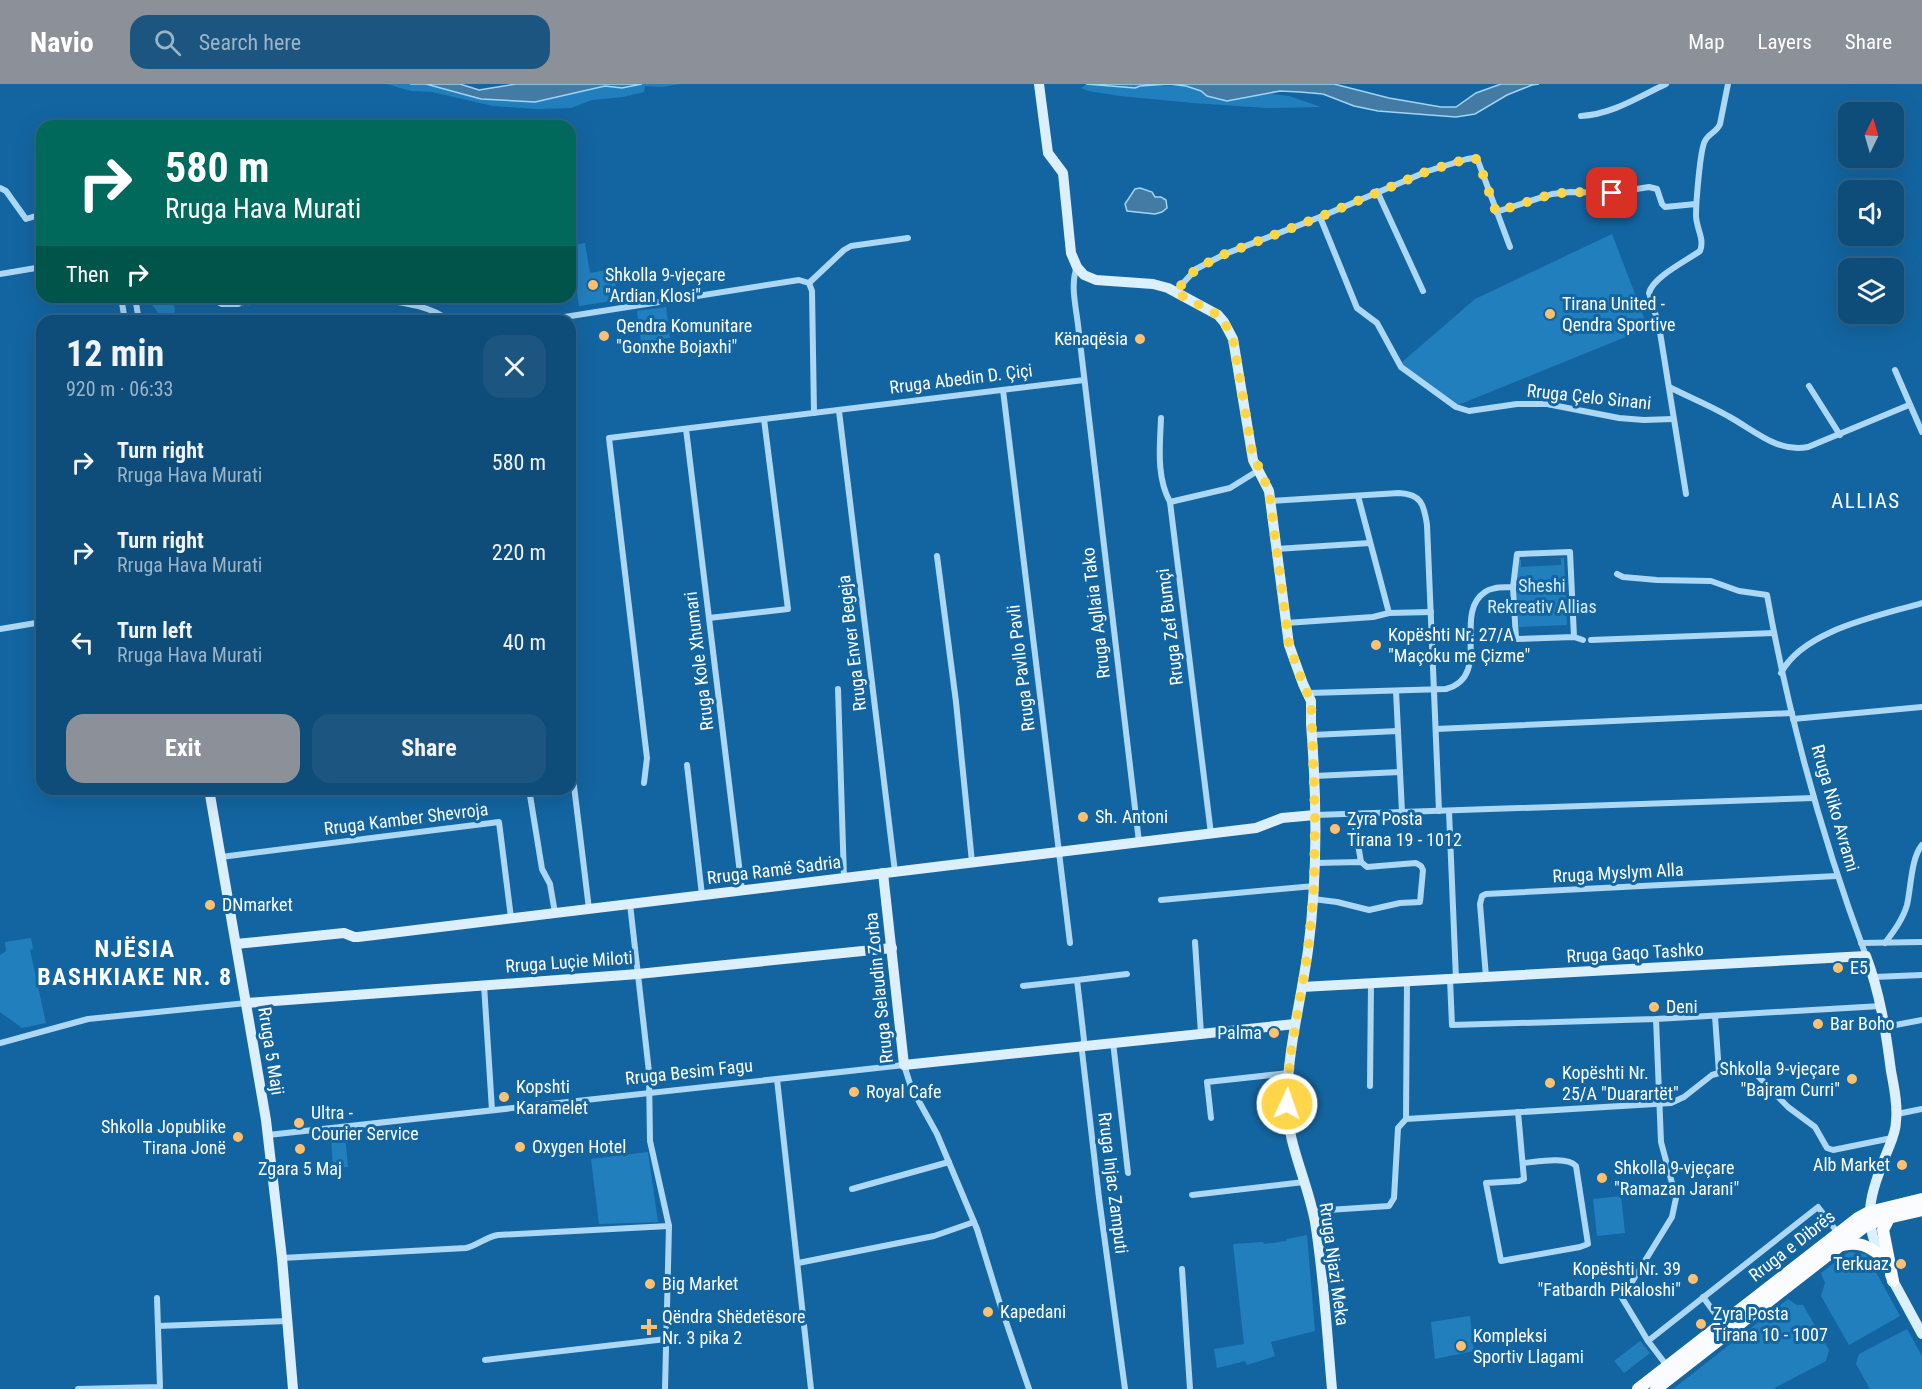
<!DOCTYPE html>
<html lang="en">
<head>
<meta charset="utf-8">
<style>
  body { margin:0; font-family:"Roboto Condensed",sans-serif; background:#1c5680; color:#f1f3f6; height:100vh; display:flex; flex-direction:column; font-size:22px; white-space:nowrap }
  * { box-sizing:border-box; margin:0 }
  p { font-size:20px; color:#9bb4c6 }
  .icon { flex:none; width:33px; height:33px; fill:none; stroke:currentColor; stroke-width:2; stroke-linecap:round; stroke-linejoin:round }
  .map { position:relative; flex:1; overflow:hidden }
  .details { position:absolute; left:36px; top:231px; width:540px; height:480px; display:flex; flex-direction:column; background:#0e4c79; border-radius:18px; box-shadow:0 6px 24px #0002,0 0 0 2px #2e638a }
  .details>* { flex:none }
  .hud { position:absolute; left:36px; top:36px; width:540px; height:183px; border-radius:18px; box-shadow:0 6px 24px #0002,0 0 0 2px #2e638a; background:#00695c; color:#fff; overflow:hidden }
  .needle { width:39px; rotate:5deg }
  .fabs { position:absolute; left:1838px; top:18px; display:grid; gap:12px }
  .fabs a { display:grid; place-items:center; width:66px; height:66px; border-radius:12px; background:#0e4c79; box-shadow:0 6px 24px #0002,0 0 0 2px #2e638a; font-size:30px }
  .pin { position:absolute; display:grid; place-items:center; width:51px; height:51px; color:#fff; margin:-26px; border-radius:12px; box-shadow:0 3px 9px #0006 }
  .me { position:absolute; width:66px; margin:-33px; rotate:3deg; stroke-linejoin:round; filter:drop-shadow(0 0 4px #0008) }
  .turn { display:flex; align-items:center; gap:21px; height:126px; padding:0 30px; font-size:27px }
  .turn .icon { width:78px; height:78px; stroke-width:2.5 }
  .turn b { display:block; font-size:42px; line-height:51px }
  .then { display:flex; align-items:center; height:57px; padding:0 30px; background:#0003; gap:12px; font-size:22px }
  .round { display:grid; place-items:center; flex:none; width:63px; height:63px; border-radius:18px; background:#1c5680 }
  .head { display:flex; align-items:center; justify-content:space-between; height:102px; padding:0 30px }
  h1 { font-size:36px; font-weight:700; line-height:45px }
  .primary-button { display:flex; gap:12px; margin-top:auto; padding:12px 30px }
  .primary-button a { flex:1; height:69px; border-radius:18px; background:#8c9099; color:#fff; font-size:24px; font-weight:700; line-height:69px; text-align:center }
  .primary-button a+a { background:#1c5680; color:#f1f3f6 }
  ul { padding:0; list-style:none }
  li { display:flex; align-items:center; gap:18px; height:90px; padding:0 30px }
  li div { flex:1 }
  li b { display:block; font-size:22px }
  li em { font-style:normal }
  header { display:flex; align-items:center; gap:36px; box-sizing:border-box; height:84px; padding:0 30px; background:#8c9099; color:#fff }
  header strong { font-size:28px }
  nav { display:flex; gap:33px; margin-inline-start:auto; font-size:21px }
  .search { width:420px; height:54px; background:#1c5680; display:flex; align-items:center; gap:15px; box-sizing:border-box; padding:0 21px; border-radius:18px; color:#9bb4c6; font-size:22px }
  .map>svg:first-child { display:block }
</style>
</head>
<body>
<header>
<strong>Navio</strong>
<div class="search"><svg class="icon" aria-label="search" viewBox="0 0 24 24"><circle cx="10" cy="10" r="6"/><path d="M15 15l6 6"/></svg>Search here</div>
<nav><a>Map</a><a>Layers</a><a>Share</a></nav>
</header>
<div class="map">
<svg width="1922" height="1305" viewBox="0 0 1922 1305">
  <rect width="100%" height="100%" fill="#1365a1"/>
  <!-- green -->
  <g fill="#227fbe">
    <path d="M386,0H426L441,4L546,16L605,2L622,4L642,0H681L662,3L645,2L644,8L623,13L592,16L571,24L536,25L493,22L432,8L411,7Z"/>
    <path d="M1087,0L1186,2L1245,14L1265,9L1289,12L1321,23L1267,24L1193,19L1120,12L1088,7L1081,4Z"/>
    <path d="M1612,150L1648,244L1458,321L1406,284L1401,279L1475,215Z"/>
    <path d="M585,159L590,189L613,185L618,216L579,222L570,162Z"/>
    <path d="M146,213H173L175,227L173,233L159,230Z"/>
    <path d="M666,223L670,254L641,258L637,227Z"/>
    <path d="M1561,474H1564L1567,541L1519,543L1515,476H1521V483L1561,481Z"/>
    <path d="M31,854L33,865L30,866L46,939L22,944L0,928V871L6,867L5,858Z"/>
    <path d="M345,1051L348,1083L333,1084L331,1052Z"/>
    <path d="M648,1068L658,1138L599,1140L591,1075Z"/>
    <path d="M1621,1112L1625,1149L1597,1152L1593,1115Z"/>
    <path d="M1307,1151L1315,1247L1271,1258L1275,1272L1247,1281L1245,1277L1217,1284L1214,1265L1244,1260L1233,1160L1263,1158L1264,1160L1286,1157L1287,1155Z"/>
    <path d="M1849,1168L1866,1170L1900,1232L1849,1261L1821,1212L1825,1199L1821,1189Z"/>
    <path d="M1788,1215L1797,1221H1803L1829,1266L1826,1277L1773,1305H1673Z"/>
    <path d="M1470,1232L1474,1267L1435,1275L1431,1238Z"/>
    <path d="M1907,1245L1922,1272V1305H1870L1856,1280L1859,1270Z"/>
    <path d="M1640,1257L1650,1269L1624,1289L1614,1277Z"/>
  </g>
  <!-- water -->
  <g fill="#437ba5" stroke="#9ed5f7" stroke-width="1.5">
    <path d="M410,0H460L479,6L516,0H642L622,4L605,2L535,18L481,15L426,0Z"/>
    <path d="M1086,0H1334L1389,14L1441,23H1456L1476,9L1501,0H1539L1532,1L1507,11L1475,30L1456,33L1378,27L1354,22L1323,10L1300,8L1280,7L1227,17L1207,12L1201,7L1186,2L1169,0L1140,2L1135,4Z"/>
    <path d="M1140,104L1152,108L1155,113H1161L1166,116L1167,124L1162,128L1155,130L1127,127L1125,120L1135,105Z"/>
  </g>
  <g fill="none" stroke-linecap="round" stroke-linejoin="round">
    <!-- street-tunnel -->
    <path stroke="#367caf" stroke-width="6" stroke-dasharray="6 3" stroke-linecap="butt" d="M238,220L258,217"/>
    <!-- street -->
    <g stroke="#acd7f5" stroke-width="6">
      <path d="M1581,32C1613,30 1638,13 1666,0"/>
      <path d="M0,104L6,107L26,135L42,130"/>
      <path d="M1377,107L1423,207"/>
      <path d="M1496,128L1552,110L1570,108L1612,109L1649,103L1657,105L1662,120L1665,123L1696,120"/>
      <path d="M1320,133L1357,224L1377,239L1401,283L1456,323L1469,327L1517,320H1547L1619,334L1644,336L1673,335"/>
      <path d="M1077,183C1070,200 1076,223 1078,241L1139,758"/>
      <path d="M0,190L42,183"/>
      <path d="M809,199L812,207L814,329"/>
      <path d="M809,199L844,166L851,162L908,154"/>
      <path d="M1175,208L1196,185L1225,170L1320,133L1428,87L1467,75L1474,74L1478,77L1510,163"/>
      <path d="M121,213L125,237"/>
      <path d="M135,213L139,237"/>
      <path d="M209,213L222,220H238"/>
      <path d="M367,213C395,218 426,219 450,237"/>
      <path d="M258,217L285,213"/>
      <path d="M539,237L799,196L809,199"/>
      <path d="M1895,286L1922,348"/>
      <path d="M1809,302L1840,351"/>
      <path d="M1669,303C1689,313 1709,321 1728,332C1754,346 1777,369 1808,363L1909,321"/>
      <path d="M1003,306L1070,859"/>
      <path d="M839,327L895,788"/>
      <path d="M1161,334C1160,361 1156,393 1170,418L1211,750"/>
      <path d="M686,345L742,806"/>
      <path d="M1686,410L1659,242L1649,209C1653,193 1686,177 1700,167C1705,154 1696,145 1696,131C1696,120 1700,65 1705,57C1709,49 1717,48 1720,40L1728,0"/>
      <path d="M1358,412L1389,529"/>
      <path d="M1270,417L1399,409C1421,410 1424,420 1427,441L1439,727"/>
      <path d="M1170,418L1230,404L1259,386"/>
      <path d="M1276,465L1370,459"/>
      <path d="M937,472L956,618L972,778"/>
      <path d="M1617,490L1623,493L1657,496L1711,497L1739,507L1767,511C1789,634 1822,754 1866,872"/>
      <path d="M709,534L788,525L764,335"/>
      <path d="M1286,539L1373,533L1389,529L1431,528"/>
      <path d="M0,545L42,538"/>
      <path d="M1574,553L1570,468L1517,470L1513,503L1516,555L1574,553L1583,556"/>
      <path d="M1591,556L1774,549"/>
      <path d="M1781,589C1803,546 1879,532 1922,519"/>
      <path d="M838,605L844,794"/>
      <path d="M1396,607L1402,728"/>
      <path d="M1309,609L1446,605C1493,592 1452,530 1485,508C1493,502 1504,504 1513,503"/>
      <path d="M1793,635L1922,623"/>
      <path d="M1436,645L1792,629"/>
      <path d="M1312,651L1398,647"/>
      <path d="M570,669L589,825"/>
      <path d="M687,681L702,811"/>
      <path d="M1314,692L1400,688"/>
      <path d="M644,699L647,674L609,354L1084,296"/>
      <path d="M529,705L542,785L550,800L555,829"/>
      <path d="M1449,727L1456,895"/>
      <path d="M1353,730L1361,778"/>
      <path d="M1315,731L1814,714"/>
      <path d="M221,773L499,738L511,834"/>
      <path d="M1313,815L1337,818L1369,826L1400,819L1420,818L1423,786L1421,782L1416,779L1367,783L1361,778L1315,779"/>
      <path d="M1161,816L1314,802"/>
      <path d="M630,820L649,988L650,1057L669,1142L665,1305"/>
      <path d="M1195,858L1201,950"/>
      <path d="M1861,859L1922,858"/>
      <path d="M1885,859C1894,847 1903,835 1907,821C1911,804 1911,774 1922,761"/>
      <path d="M1486,893L1480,820L1482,812L1486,810L1837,792"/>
      <path d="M1874,893L1922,891"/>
      <path d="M1450,895L1452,941L1656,935L1881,922"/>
      <path d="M484,901L492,1026"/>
      <path d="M1023,902L1077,896"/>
      <path d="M1715,932L1719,989"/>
      <path d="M1656,935L1661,1058L1676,1114L1672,1133L1622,1214L1648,1257L1667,1282"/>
      <path d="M1885,943L1922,936"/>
      <path d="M1113,958L1128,1089"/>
      <path d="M0,959L88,935L247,919"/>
      <path d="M777,995L811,1305"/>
      <path d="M1370,1002L1371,900"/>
      <path d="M1518,1028L1524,1095L1519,1097L1486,1099L1501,1177L1580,1163L1588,1160L1576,1082C1567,1072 1536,1078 1523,1079"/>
      <path d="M1897,1030L1922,1025"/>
      <path d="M1211,1034L1207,998L1289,989"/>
      <path d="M1406,1035L1407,898"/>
      <path d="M268,1051L904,981L911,1003L937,1050L977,1145L1000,1220L1029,1305"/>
      <path d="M852,1105L949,1078"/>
      <path d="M1192,1111L1304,1098"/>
      <path d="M1313,1127L1389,1122L1394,1114L1398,1044L1406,1035L1671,1019L1684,1013L1712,991L1719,989L1749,988L1756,990L1788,1023L1815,1043L1827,1064L1833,1066L1892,1054"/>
      <path d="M282,1174L466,1164C478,1161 486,1153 498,1151L669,1142"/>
      <path d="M798,1179L934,1152L974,1138"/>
      <path d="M1182,1185L1190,1305"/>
      <path d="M1703,1213L1722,1239"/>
      <path d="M158,1242L287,1237"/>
      <path d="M1648,1257L1818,1123L1838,1149"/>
      <path d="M485,1276L666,1255"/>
      <path d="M78,1305L160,1303L157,1214"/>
      <path d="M1125,1305L1099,1114L1082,967L1084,956L1077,896L1127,890"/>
    </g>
    <!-- secondary -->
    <g stroke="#dceffd" stroke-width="10">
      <path d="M1039,0L1048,69L1063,89L1071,169L1077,183L1084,191L1096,196L1153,200L1168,204L1218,231L1224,238L1233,255L1253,376L1269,407L1289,561L1303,600L1311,617V640C1317,715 1318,791 1308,866C1301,917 1287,968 1287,1019C1287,1060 1308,1098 1315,1138C1324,1193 1327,1250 1332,1305"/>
      <path d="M209,705L266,1036L282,1174L293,1305"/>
      <path d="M883,789L904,981L1295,940"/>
      <path d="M236,860L344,849L354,853H358L1256,744L1282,734L1315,731"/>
      <path d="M1302,903L1866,872C1880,909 1886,948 1891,987C1894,1003 1898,1021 1896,1037C1896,1048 1891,1058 1887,1068C1872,1107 1861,1131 1880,1172"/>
      <path d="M247,919L638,890L892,864"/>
      <path d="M1890,1191L1922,1250"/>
    </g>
    <!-- primary -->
    <g stroke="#fafcff" stroke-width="12">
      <path d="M1889,1134L1883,1146L1893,1197"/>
      <path d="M1843,1161C1858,1157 1868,1162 1880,1171"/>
      <path d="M1638,1305L1858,1134L1869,1128L1922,1115"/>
      <path d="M1656,1305L1864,1143L1879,1136L1922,1126"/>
    </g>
  </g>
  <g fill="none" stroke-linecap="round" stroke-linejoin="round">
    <!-- route -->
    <path stroke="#ffd54a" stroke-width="10" stroke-dasharray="0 18" d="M1287,1020L1290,974L1308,867L1314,802L1315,731L1311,617L1303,600L1289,561L1269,407L1252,368L1233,255L1224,238L1218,231L1175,208L1196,185L1225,170L1320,133L1428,87L1467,75L1474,74L1478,76L1496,128L1552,110L1570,108L1612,109"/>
  </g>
  <!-- markers -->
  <g fill="#ffc170" stroke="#1365a1" stroke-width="2">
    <circle cx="593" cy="201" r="6"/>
    <circle cx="1550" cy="230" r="6"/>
    <circle cx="604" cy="252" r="6"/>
    <circle cx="1140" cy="255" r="6"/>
    <circle cx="1376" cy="561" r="6"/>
    <circle cx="1083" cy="733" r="6"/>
    <circle cx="1335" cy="745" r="6"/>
    <circle cx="210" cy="821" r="6"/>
    <circle cx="1838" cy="884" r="6"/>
    <circle cx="1654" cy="923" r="6"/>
    <circle cx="1818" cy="940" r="6"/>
    <circle cx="1274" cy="949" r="6"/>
    <circle cx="1852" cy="995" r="6"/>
    <circle cx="1550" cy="999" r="6"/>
    <circle cx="854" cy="1008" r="6"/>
    <circle cx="504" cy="1013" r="6"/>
    <circle cx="299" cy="1039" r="6"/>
    <circle cx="238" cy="1053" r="6"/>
    <circle cx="520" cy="1063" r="6"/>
    <circle cx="300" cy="1065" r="6"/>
    <circle cx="1902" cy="1081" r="6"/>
    <circle cx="1602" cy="1094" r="6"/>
    <circle cx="1901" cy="1180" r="6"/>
    <circle cx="1693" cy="1195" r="6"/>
    <circle cx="650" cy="1200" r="6"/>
    <circle cx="988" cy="1228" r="6"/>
    <circle cx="1701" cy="1240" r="6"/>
    <path d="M646 1234h6v6h6v6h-6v6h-6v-6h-6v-6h6z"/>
    <circle cx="1461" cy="1262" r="6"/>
  </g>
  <g text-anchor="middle" stroke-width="6" stroke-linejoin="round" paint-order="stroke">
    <!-- poi labels -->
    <g font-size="18" fill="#fff" stroke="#1365a1" text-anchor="start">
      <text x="605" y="197">Shkolla 9-vjeçare<tspan x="605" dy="21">"Ardian Klosi"</tspan></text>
      <text x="1562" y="226">Tirana United -<tspan x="1562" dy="21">Qendra Sportive</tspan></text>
      <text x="616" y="248">Qendra Komunitare<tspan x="616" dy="21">"Gonxhe Bojaxhi"</tspan></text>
      <text x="1128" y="261" text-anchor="end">Kënaqësia</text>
      <text x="1388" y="557">Kopështi Nr. 27/A<tspan x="1388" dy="21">"Maçoku me Çizme"</tspan></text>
      <text x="1095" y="739">Sh. Antoni</text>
      <text x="1347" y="741">Zyra Posta<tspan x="1347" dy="21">Tirana 19 - 1012</tspan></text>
      <text x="222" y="827">DNmarket</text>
      <text x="1850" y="890">E5</text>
      <text x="1666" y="929">Deni</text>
      <text x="1830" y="946">Bar Boho</text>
      <text x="1262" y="955" text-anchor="end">Palma</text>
      <text x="1840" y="991" text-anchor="end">Shkolla 9-vjeçare<tspan x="1840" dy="21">"Bajram Curri"</tspan></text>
      <text x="1562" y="995">Kopështi Nr.<tspan x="1562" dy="21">25/A "Duarartët"</tspan></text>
      <text x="516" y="1009">Kopshti<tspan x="516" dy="21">Karamelet</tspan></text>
      <text x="866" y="1014">Royal Cafe</text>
      <text x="311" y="1035">Ultra -<tspan x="311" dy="21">Courier Service</tspan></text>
      <text x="226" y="1049" text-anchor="end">Shkolla Jopublike<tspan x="226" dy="21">Tirana Jonë</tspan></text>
      <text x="532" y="1069">Oxygen Hotel</text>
      <text x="1890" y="1087" text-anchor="end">Alb Market</text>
      <text x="1614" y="1090">Shkolla 9-vjeçare<tspan x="1614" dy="21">"Ramazan Jarani"</tspan></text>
      <text x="300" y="1091" text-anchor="middle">Zgara 5 Maj</text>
      <text x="1889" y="1186" text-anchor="end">Terkuaz</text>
      <text x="1681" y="1191" text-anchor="end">Kopështi Nr. 39<tspan x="1681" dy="21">"Fatbardh Pikaloshi"</tspan></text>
      <text x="662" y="1206">Big Market</text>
      <text x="1000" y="1234">Kapedani</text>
      <text x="1713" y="1236">Zyra Posta<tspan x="1713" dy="21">Tirana 10 - 1007</tspan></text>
      <text x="662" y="1239">Qëndra Shëdetësore<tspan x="662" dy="21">Nr. 3 pika 2</tspan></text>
      <text x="1473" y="1258">Kompleksi<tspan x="1473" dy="21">Sportiv Llagami</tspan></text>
    </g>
    <!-- street labels -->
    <g font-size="18" fill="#fff" stroke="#1365a1">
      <text transform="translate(961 295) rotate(-7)" y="6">Rruga Abedin D. Çiçi</text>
      <text transform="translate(1589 313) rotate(6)" y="6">Rruga Çelo Sinani</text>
      <text transform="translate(1096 529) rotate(-97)" y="6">Rruga Agllaia Tako</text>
      <text transform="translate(1170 543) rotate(-97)" y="6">Rruga Zef Bumçi</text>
      <text transform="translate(852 559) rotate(-97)" y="6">Rruga Enver Begeja</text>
      <text transform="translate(699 577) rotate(-97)" y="6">Rruga Kole Xhumari</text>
      <text transform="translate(1021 584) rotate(-97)" y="6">Rruga Pavllo Pavli</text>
      <text transform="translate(1835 724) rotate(74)" y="6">Rruga Niko Avrami</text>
      <text transform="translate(406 735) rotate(-7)" y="6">Rruga Kamber Shevroja</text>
      <text transform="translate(774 786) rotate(-7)" y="6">Rruga Ramë Sadria</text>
      <text transform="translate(1618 789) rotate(-3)" y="6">Rruga Myslym Alla</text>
      <text transform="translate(1635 869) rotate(-3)" y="6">Rruga Gaqo Tashko</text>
      <text transform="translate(569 878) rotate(-4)" y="6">Rruga Luçie Miloti</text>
      <text transform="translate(879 904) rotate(-96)" y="6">Rruga Selaudin Zorba</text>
      <text transform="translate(271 967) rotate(81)" y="6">Rruga 5 Maji</text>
      <text transform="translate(689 988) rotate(-6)" y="6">Rruga Besim Fagu</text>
      <text transform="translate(1113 1099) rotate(83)" y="6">Rruga Injac Zamputi</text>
      <text transform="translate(1792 1162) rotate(-38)" y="6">Rruga e Dibrës</text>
      <text transform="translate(1334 1180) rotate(82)" y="6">Rruga Njazi Meka</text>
    </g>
    <!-- park labels -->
    <g font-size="18" fill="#d5edfe" stroke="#1365a1">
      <text x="1542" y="508">Sheshi<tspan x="1542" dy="21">Rekreativ Allias</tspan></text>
    </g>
    <!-- quarter labels -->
    <g font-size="21" letter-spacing="1.5" fill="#fff" stroke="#1365a1">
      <text x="1866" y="424">ALLIAS</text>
    </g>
    <!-- district labels -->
    <g font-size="24" font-weight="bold" letter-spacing="1.5" fill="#fff" stroke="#1365a1">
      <text x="135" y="873">NJËSIA<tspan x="135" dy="28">BASHKIAKE NR. 8</tspan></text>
    </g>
  </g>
</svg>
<div class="fabs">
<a><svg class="needle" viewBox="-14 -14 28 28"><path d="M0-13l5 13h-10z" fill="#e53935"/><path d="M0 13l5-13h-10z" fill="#9bb4c6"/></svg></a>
<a><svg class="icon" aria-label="sound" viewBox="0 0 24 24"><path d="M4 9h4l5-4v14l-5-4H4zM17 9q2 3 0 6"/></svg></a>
<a><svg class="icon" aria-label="layers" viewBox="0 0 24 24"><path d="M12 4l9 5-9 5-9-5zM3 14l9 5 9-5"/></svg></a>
</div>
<div class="pin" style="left:1612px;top:109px;background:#d93025"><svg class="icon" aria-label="arrive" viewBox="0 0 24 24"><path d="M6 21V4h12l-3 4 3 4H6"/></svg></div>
<svg class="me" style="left:1287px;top:1020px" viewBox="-20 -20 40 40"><circle r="17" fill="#ffd54a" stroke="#fff" stroke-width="3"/><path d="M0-11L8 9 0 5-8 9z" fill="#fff"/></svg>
<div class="hud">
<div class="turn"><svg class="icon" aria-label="right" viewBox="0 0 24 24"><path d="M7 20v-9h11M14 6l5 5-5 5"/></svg><div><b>580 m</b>Rruga Hava Murati</div></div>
<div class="then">Then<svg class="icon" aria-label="right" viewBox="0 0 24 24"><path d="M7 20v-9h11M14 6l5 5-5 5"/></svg></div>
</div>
<section class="details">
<div class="head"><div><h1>12 min</h1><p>920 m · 06:33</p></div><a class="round"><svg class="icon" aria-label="close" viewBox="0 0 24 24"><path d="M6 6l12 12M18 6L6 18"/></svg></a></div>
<ul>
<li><svg class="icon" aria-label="right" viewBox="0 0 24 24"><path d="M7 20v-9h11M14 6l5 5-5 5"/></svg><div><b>Turn right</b><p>Rruga Hava Murati</p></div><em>580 m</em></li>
<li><svg class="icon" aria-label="right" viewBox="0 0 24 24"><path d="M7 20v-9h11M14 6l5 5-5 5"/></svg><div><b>Turn right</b><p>Rruga Hava Murati</p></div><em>220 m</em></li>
<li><svg class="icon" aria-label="left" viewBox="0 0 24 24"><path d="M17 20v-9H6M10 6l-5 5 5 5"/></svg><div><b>Turn left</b><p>Rruga Hava Murati</p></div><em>40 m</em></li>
</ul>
<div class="primary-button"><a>Exit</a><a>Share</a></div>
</section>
</div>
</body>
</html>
